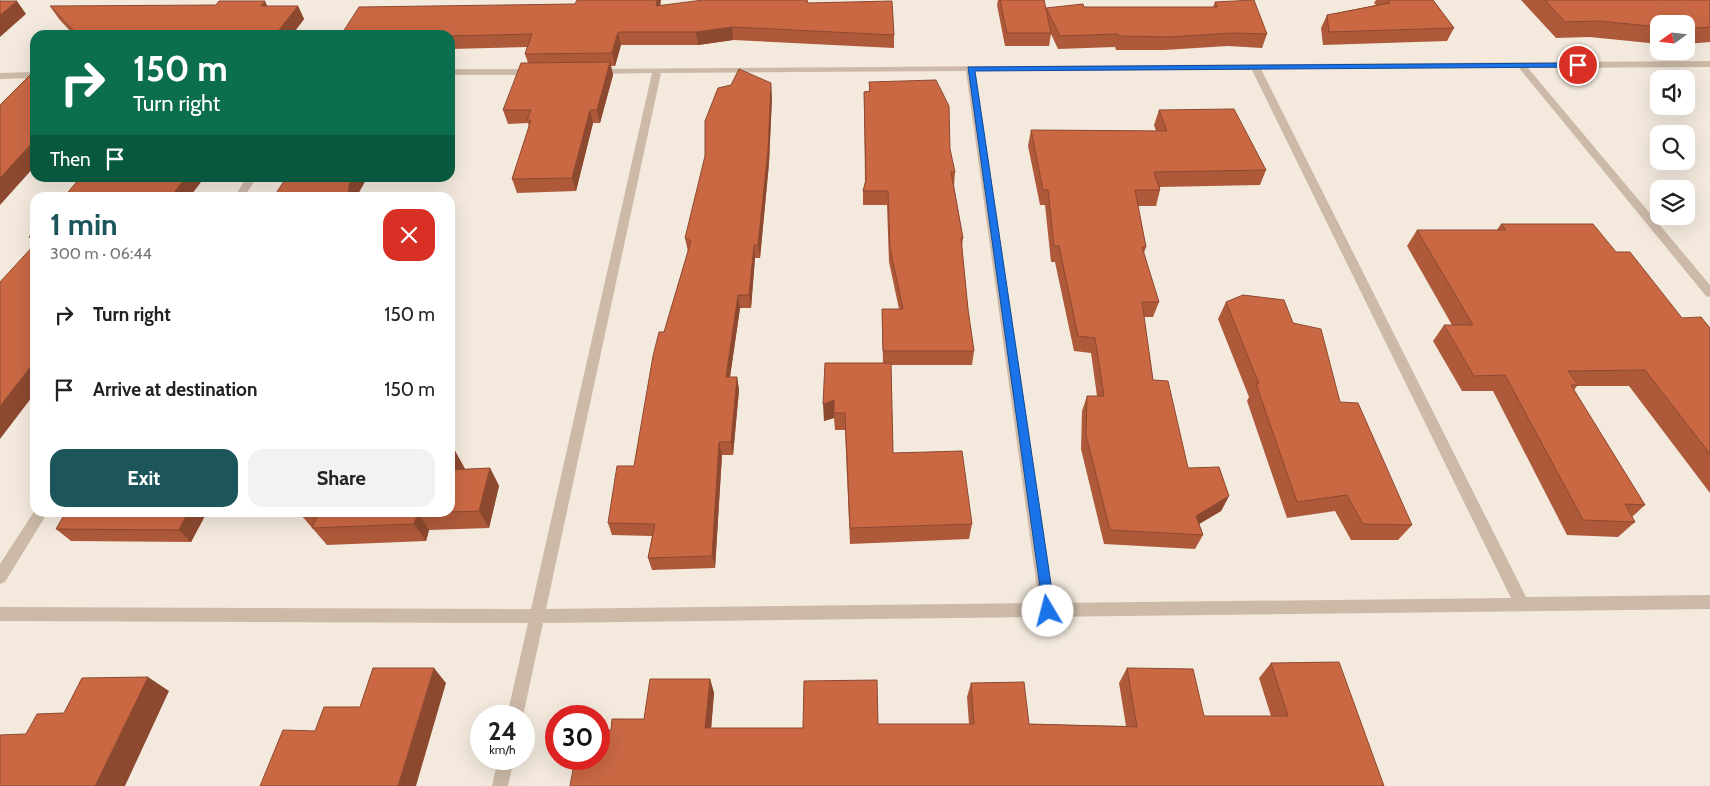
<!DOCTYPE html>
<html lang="en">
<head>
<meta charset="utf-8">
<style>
  body { margin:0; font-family:Cabin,sans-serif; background:#f2f2f2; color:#222; height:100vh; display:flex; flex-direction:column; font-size:19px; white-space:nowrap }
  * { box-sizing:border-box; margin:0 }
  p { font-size:16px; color:#767676 }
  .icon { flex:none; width:28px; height:28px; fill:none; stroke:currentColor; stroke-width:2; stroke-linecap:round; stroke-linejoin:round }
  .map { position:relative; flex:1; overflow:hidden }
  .panel { position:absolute; left:30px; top:192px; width:425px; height:325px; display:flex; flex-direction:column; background:#fff; border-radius:15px; box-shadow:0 5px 20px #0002 }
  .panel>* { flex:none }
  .hud { position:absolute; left:30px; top:30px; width:425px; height:152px; border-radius:15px; box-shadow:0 5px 20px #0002; background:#0b6e4f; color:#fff; overflow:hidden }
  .needle { width:32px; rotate:255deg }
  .fabs { position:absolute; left:1650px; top:15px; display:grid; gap:10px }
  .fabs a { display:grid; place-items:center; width:45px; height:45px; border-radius:10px; background:#fff; box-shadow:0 5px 20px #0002; font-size:25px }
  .speed { position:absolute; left:470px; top:705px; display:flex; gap:10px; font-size:25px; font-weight:700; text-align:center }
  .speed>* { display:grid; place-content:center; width:65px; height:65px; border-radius:50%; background:#fff; box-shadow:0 5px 20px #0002; line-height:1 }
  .speed small { font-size:12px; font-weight:400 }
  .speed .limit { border:8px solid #d22; background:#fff; color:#111 }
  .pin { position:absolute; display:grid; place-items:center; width:42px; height:42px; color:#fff; margin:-21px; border:2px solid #fff; border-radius:50%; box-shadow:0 1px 5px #0007 }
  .me { position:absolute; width:55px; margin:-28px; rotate:352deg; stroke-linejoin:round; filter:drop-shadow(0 0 4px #0008) }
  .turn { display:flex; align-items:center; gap:18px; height:105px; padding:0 20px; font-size:22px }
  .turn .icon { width:65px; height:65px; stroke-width:2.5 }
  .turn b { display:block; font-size:35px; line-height:42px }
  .then { display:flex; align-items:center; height:48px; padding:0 20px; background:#0003; gap:10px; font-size:19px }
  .round { display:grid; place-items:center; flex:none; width:52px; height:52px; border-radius:15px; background:#f2f2f2 }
  .head { display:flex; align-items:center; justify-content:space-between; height:85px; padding:0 20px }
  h1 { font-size:30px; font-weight:700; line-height:38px; color:#1c565b }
  .primary-button { display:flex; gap:10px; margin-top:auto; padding:10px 20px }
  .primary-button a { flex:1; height:58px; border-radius:15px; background:#1c565b; color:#fff; font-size:20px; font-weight:700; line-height:58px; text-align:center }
  .primary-button a+a { background:#f2f2f2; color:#222 }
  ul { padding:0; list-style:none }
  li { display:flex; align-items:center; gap:15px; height:75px; padding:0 20px }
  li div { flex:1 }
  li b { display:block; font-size:19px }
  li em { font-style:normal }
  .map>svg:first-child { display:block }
</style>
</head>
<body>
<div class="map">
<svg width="1710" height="786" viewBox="0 0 1710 786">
  <rect width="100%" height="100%" fill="#f3e9dd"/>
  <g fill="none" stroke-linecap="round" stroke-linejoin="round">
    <!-- minor -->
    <g fill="#ccb9a8" fill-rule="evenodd">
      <path d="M1710,61V67L1528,68L1710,285V297L1706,296L1519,68L1261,69L1526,597L1710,595V609L543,623L523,716H507L528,623L0,621V607L531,609L652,73L595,74L591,71L592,69ZM1252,70L1511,598L1054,603L975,71ZM966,71L1039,603L546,609L661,73Z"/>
      <path d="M450,69H535L539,72L535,75H450Z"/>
      <path d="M35,72V78L0,79V73Z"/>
      <path d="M246,178H256L244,198H234Z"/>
      <path d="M35,510V512H48L5,582L0,584V564Z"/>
      <path d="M498,759H514L508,786H492Z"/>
    </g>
  </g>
  <!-- wall -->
  <g fill="#ae593a">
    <path d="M998,0H1044L1046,9L1084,7H1213L1215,2L1267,34L1262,48L1228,46L1164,50H1116L1115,47L1058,49L1051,34L1049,46H1005L997,5Z"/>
    <path d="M1376,0H1433L1454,28L1447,41L1323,45L1321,28L1327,15L1376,5L1374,3Z"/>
    <path d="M1521,0H1710V42L1686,44V24H1659V44L1590,37L1556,38Z"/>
    <path d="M808,3L894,35V48L733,40L698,45H621L615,66H611L613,75L600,123H593L576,191L517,193L512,179L529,127L528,123L508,124L503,110L528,63L525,54L527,47L450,49V35L575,4L661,5Z"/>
    <path d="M50,6H298L304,19L292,35H71L72,33L59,19Z"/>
    <path d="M869,82L950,149L955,172L954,186L963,238L962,247L968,309L974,351L972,365H891L893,453L972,524L969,539L850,544L845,430H835L834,418L824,421L883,363L882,323V309H899L889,262L887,205H863V191L865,182L864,92L869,91Z"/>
    <path d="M772,97L769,163L760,258H755L751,308H740L730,377H737L739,390L733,455H722L715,568L652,570L648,558L652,536L612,535L608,523L634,466L664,332L688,252L685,238Z"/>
    <path d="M1159,110L1266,170L1260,185L1160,187V190L1156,206H1138L1146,247L1144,253L1159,302L1153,317H1144L1153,380L1188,468L1229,496L1221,511L1199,524L1203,535L1195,549L1104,544L1081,449L1082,411L1087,396H1097L1091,353L1074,351L1055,262H1051L1045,205H1040L1028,146L1031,130L1156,131L1154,125Z"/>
    <path d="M1501,224L1616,252L1682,318L1710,328V493L1629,386H1577L1574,390L1645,505L1632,517L1635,522L1618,537L1567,535L1493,391H1462L1433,341L1444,325H1452L1407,246L1417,230H1497Z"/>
    <path d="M35,230V243L29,237Z"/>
    <path d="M1226,302L1293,323L1412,525L1398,540H1351L1335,511L1287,518L1247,401L1249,397L1218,319Z"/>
    <path d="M450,451H455L465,469L490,468L499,486L489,528L429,530L426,541L327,545L301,515L302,512H450Z"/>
    <path d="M66,512H207L191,542L71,541L56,529Z"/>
    <path d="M1271,663L1384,786L611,730L644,719L710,679L714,693L711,728H803L878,724H969L967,697L971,683L1029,724L1126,726L1119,683L1127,668L1204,716H1271L1259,678Z"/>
  </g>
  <!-- shaded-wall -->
  <g fill="#8d4930">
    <path d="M657,0H661L659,18L656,6Z"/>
    <path d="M17,1L26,14L0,37V15Z"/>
    <path d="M265,1L271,14L261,6Z"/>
    <path d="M298,6L304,19L292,35H275Z"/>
    <path d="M732,27L733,40L698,45L696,32Z"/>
    <path d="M618,32L621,45L615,66L612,53Z"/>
    <path d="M610,62L613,75L600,123L597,110Z"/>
    <path d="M771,83L772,97L769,163L760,258L758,245Z"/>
    <path d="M590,110L593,123L576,191L572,178Z"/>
    <path d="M31,144L35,149V166L0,205V178Z"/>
    <path d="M185,178H204L189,198H170Z"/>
    <path d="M353,178H367L356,198H348L349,185Z"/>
    <path d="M754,245L755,258L751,308L749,295Z"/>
    <path d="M738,295L740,308L728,390L726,377Z"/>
    <path d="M35,361V393L0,439V406Z"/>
    <path d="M737,377L739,390L733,455L731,442Z"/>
    <path d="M834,400V418L824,421L823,404Z"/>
    <path d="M719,442L722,455L715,568L712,556Z"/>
    <path d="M455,451L465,469L460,487L450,470Z"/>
    <path d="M490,468L499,486L489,528L479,511Z"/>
    <path d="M1229,496L1221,511L1189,530L1196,516Z"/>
    <path d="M188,512H207L191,542L179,530Z"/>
    <path d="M418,513L429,530L426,541L414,524Z"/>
    <path d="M434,668L446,683L416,786H398Z"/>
    <path d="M148,677L169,691L125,786H95Z"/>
    <path d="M710,679L714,693L710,742L705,728Z"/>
  </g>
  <!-- building -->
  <g fill="#ca6844" stroke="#8d4930">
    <path d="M577,0H657L656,6L703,0H807L808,3L892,1L894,35L732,27L696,32H618L612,53L525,54L532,34L450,36L341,35L359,7L575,4Z"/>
    <path d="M1000,0H1044L1051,33H1007Z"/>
    <path d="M1254,0L1267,34L1233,33L1168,37L1119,36L1118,34L1060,36L1046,8L1083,4L1084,7H1217L1215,2Z"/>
    <path d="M1388,0H1433L1454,28L1329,32L1327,15L1390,3Z"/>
    <path d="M1545,0H1710V27L1686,29V24H1659V27L1600,21L1565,22Z"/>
    <path d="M0,1H17L0,15Z"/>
    <path d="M219,1H265L261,6H298L275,35H71L74,31L50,6L216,5Z"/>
    <path d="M610,62L597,110H590L572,178L512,179L531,120H527L531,110H503L521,63Z"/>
    <path d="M739,69L771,83L768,150L758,245H754L749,295H738L726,377H737L731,442H719L712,556L648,558L655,524L608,523L617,466H634L653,356L659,332H664L691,241L685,238L705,156V121L718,88L731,85Z"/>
    <path d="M35,70V144H31L0,178V105Z"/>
    <path d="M936,80L949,106L950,149L955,172H951L963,238H961L968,309L974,351H883L882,309H903L890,248L888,191H863L866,180L864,92L870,91L869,82Z"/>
    <path d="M1234,109L1266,170L1154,172L1160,190H1135L1146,247H1142L1159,302H1142L1153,380L1168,381L1188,468L1219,467L1229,496L1196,516L1203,535L1110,530L1086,435L1087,396H1104L1095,338L1078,336L1059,246H1054L1048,190H1043L1031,130L1167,131L1159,110Z"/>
    <path d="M80,178H185L170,198H63Z"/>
    <path d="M286,178H353L349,185L348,198H273Z"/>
    <path d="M1501,224H1593L1616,252H1630L1682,318L1701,317L1710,328V454L1645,370L1568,371L1578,385H1571L1645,505L1625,504L1635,522L1583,520L1505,375L1474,376L1444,325H1473L1417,230H1506Z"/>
    <path d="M35,230V237H29Z"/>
    <path d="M35,244V348L32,352H35V361L0,406V282Z"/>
    <path d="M1243,295L1284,300L1293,323L1321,329L1340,402L1358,403L1412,525L1363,524L1347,495L1297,502L1256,384H1259L1226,302Z"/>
    <path d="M825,363H891L893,453L962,451L972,524L850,528L845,413H834V400L823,404Z"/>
    <path d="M450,451H455L450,469Z"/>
    <path d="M490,468L479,511L450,512V470Z"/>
    <path d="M66,512H188L179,530L56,529Z"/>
    <path d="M302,512H435L418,513L414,524L312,528L318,515H301Z"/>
    <path d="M1339,662L1384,786H570L575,759H599V730H611L612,719H644L650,679H710L705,728H803L804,681L877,680L878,724H974L971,683L1024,682L1029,724L1137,727L1127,668L1193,669L1204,716H1288L1271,663Z"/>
    <path d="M373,668H434L398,786H260L283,730L315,731L324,707H360Z"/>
    <path d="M148,677L95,786H0V735L26,734L37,714L64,713L82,678Z"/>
  </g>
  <!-- route -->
  <path fill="#1a73e8" stroke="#114b97" d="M1578,63L1582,65L1580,67L975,71L1055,611L1053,616L1048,617L1044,616L968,67Z"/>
</svg>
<div class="fabs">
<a><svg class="needle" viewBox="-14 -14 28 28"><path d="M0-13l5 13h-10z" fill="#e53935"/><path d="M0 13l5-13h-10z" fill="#767676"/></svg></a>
<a><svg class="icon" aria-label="sound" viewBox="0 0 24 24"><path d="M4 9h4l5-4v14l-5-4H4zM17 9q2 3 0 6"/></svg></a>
<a><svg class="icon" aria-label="search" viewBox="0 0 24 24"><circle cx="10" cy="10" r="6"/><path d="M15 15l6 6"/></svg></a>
<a><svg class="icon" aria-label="layers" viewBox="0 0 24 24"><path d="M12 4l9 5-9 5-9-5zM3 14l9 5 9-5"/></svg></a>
</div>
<div class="speed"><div>24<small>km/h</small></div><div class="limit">30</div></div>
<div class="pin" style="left:1578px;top:65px;background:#d93025"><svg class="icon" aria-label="arrive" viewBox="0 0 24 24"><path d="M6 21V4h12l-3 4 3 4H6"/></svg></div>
<svg class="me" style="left:1048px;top:611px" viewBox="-20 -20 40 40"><circle r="19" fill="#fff"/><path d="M0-13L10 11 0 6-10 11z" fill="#1a73e8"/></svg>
<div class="hud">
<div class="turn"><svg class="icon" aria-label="right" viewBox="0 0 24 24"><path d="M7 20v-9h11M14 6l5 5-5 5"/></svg><div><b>150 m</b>Turn right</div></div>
<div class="then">Then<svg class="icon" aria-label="arrive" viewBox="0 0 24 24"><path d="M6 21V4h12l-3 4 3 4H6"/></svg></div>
</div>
<section class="panel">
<div class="head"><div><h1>1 min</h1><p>300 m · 06:44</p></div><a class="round" style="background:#d93025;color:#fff"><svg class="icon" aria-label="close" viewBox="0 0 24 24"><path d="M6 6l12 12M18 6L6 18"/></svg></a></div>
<ul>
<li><svg class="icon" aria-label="right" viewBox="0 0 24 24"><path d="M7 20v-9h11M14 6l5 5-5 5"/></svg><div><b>Turn right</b></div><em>150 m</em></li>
<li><svg class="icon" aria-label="arrive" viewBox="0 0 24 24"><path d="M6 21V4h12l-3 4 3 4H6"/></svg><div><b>Arrive at destination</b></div><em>150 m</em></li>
</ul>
<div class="primary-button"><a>Exit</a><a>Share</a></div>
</section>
</div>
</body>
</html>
